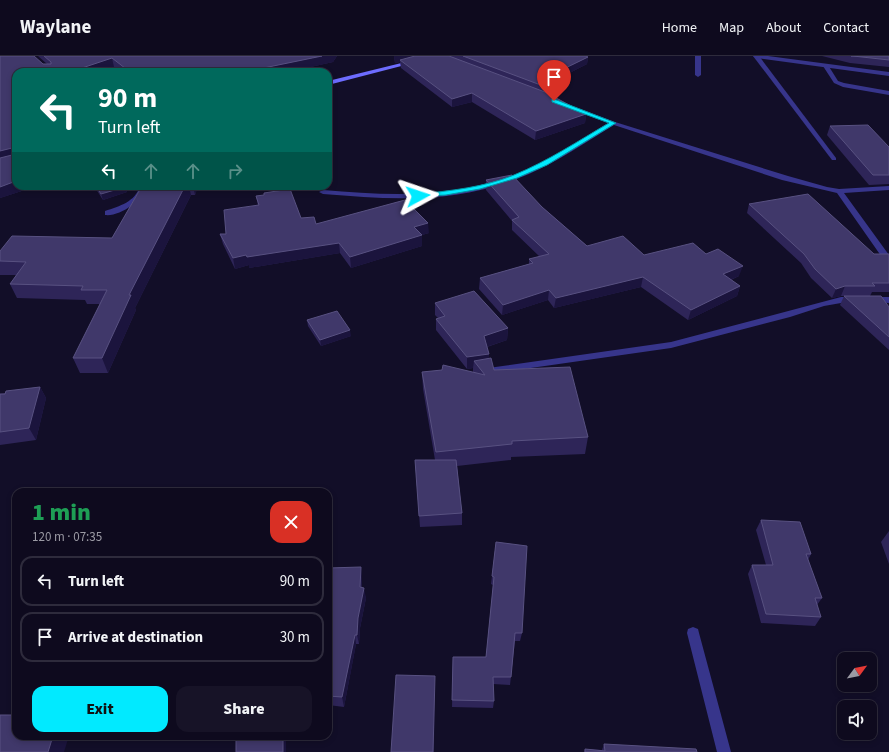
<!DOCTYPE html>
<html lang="en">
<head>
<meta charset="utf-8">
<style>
  body { margin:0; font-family:"Source Sans 3",sans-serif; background:#171327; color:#f1f3f6; height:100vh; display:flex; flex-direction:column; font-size:15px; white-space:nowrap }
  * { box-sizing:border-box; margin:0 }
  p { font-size:13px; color:#9b9aa4 }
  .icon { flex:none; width:22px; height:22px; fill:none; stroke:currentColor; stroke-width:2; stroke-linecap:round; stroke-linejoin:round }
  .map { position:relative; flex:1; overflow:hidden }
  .details { position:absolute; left:12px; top:432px; width:320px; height:252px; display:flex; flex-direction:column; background:#0e0a1e; border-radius:12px; box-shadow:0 2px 6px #0003,0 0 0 1px #2e2b3c }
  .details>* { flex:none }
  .top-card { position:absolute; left:12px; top:12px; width:320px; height:122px; border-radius:12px; box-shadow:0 2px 6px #0003,0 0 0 1px #2e2b3c; background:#00695c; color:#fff; overflow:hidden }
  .needle { width:26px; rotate:58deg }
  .tools { position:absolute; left:837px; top:596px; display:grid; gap:8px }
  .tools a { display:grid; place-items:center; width:40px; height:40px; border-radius:8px; background:#0e0a1e; box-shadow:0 2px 6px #0003,0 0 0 1px #2e2b3c; font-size:20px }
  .pin { position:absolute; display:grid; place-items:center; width:34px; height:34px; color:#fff; margin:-41px -17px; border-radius:50% 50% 50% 0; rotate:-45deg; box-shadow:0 0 4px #0007 }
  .pin .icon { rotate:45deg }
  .me { position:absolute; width:44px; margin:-22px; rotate:85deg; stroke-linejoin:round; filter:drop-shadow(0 0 3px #0008) }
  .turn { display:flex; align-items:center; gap:14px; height:84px; padding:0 20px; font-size:18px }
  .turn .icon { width:52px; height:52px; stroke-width:2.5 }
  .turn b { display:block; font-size:28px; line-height:34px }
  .lanes { display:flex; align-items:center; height:38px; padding:0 20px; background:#0003; justify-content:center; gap:20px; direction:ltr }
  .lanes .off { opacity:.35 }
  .round { display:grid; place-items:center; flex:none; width:42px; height:42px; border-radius:12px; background:#171327 }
  .overview { display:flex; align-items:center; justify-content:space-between; height:68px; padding:0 20px }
  h1 { font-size:24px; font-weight:800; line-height:30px; color:#1e9e55 }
  .cta { display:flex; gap:8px; margin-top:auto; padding:8px 20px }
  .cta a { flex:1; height:46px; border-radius:12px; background:#01eaff; color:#111; font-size:16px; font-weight:800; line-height:46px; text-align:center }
  .cta a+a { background:#171327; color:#f1f3f6 }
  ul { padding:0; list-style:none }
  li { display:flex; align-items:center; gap:12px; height:50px; margin:0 8px 6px; padding:0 12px; border:2px solid #2e2b3c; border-radius:12px }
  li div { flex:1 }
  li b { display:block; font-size:15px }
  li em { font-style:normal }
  header { display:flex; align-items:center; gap:24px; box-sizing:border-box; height:56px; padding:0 20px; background:#0e0a1e; border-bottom:1px solid #2e2b3c }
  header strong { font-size:19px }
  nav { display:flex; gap:22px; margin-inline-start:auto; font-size:14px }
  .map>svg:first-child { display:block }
</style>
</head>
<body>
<header>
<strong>Waylane</strong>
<nav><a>Home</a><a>Map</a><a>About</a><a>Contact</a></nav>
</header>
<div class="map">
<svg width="889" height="696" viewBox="0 0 889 696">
  <rect width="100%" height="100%" fill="#120e28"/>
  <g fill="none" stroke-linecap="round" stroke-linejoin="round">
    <!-- lane -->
    <g fill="#37358b" fill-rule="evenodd">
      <path d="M753,0H759L836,102V104H832Z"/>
      <path d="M824,9H828L838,25L844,27L889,35V39L843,31L834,27L823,10Z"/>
      <path d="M140,130H148C143,144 120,161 105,159V155C120,150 135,146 140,130Z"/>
    </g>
    <!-- street -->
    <g fill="#37358b" fill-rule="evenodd">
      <path d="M695,0H701V19L698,21L695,19Z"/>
      <path d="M753,0H768L889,16V20L756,2Z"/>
      <path d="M563,48H567L615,66L788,120L827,131L839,133L889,130V134L844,137L889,199V207H886L837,137L782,124L614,69C586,86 559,105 529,118C459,148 397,144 323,138L319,136L323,134C393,140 460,143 526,114C555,101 581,84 608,67L563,50Z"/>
      <path d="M841,241H855L859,244L855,247H841L824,250L790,261L671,292L481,319L476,316L481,313L671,286Z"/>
      <path d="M871,241H889V247L868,246L867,244L868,242Z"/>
      <path d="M693,571L698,573L699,577L731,696H717L687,577L688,573Z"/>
    </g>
    <!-- secondary -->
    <path fill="#6d6cff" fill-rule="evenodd" d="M430,0H440L328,29V25Z"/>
  </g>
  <!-- wall -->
  <g fill="#2e2558">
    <path d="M0,0L43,8H47L38,0H337L333,6L288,16H121L114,11L99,16H16V130H37L0,142Z"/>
    <path d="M394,0H586L588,1L587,8L548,28L551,29L550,36L547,37L586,58L585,67L535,84L472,46L452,51L401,12L400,6L395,7Z"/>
    <path d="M822,0H889V11L850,7Z"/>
    <path d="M830,70L889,91V128L869,129L827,79Z"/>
    <path d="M486,124L542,151L587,190L644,199L706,198L739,220L731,224L740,230L737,240L688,264L641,231L554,252L548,244L502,259L479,233L480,222L529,208V203L540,201L512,174V165L486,134Z"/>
    <path d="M94,130H125L127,136L103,144Z"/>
    <path d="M142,130H198L195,139H191L135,252L136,254L108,317H80L73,302L100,248H87L85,244L17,242L10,228L16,219H0V195L112,182Z"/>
    <path d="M256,140L301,162L316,168L429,177L422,179V190L351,212L340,197L249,212V209L235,213L223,188L220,178H226L258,150Z"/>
    <path d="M749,148L874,198L889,199V236H872L870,240H841L832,242L811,222L801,207L747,157Z"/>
    <path d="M844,240L889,251V294L840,249Z"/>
    <path d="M435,247L508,272L507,284L487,291L489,298L488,303L494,314L588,381L585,398L511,401V404L457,410L462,457V469L420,471L415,404H435L423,333L422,316H473V312L467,313L436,274V263L438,262L435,259Z"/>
    <path d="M307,264L351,280L321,290L308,270Z"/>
    <path d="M40,331L46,342L36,384L0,389V338Z"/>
    <path d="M761,464L811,498L808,504L822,542L817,549L821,561L815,570L761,567L748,518L752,509H766L756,474Z"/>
    <path d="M889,475V508L881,486Z"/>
    <path d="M496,486L522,577L520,585H515L510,629L493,628L494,645L493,652L452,651L453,601H486L493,529L491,528L492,520Z"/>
    <path d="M328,512L362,521V531L366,542L360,572L359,588H356L344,651L328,649V599L330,589H328Z"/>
    <path d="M604,688L697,696H584L585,693L602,694Z"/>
  </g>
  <!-- shaded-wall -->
  <g fill="#1b143d">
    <path d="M322,0H337L333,6L288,16H249V15Z"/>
    <path d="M394,0H424L400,4V6L395,7Z"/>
    <path d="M588,1L587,8L544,30L541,24Z"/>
    <path d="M112,2L114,11L99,16H70Z"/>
    <path d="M551,29L550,36L545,38L546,31Z"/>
    <path d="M472,37V46L452,51V43Z"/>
    <path d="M586,58L585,67L535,84L536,75Z"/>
    <path d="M12,92L16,102L0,106V95Z"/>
    <path d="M16,125V130H37L0,142V131Z"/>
    <path d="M185,130H189L191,139L135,252L136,254L108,317L102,302L129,239Z"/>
    <path d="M193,130H198L195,139Z"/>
    <path d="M125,131L127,136L103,144L101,138Z"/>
    <path d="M428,167L429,177L415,181L414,171Z"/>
    <path d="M422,179V190L351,212L350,201Z"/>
    <path d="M339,187L340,197L249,212V209L235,213L233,202L246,199Z"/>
    <path d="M743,210L739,220L720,228L723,218Z"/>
    <path d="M643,221L641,231L554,252L556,242Z"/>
    <path d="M740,230L737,240L688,264L691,254Z"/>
    <path d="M845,230L841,240L832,242L836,233Z"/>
    <path d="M549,234L548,244L502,259L503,249Z"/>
    <path d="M508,272L507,284L483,292L484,280Z"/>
    <path d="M350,274L351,280L321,290L320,284Z"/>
    <path d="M489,298L488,310L474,305L473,312L467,313V301Z"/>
    <path d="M40,331L46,342L36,384L29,372Z"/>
    <path d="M361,511L362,521L361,541L360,531Z"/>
    <path d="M364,532L366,542L360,572L359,588L357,579L358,562Z"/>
    <path d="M355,579L356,588L344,651L342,641Z"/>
    <path d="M435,620L434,696H433Z"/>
    <path d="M53,680H69L64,696H48Z"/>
    <rect x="283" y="680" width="3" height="16"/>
  </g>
  <!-- building -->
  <g fill="#40386a" stroke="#585181">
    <path d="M0,0H34L43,8H51V6L44,0H322L249,15L250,16H130L112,2L70,16H16V125L0,131V102L12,99L13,93L12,92L0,95Z"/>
    <path d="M415,0H449L545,36L586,58L536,75L472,37L452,43L400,4Z"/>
    <path d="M463,0H586L588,1L541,24L551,29L546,31Z"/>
    <path d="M851,0H889V4L853,0Z"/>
    <path d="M868,69L889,91V119H873L830,70Z"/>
    <path d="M512,119L542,151L587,190L623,180L644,199L693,187L706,198L718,193L743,210L723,218L740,230L691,254L643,221L556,242L549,234L503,249L480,222L533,207L529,203L549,198L512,164L519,161L486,124Z"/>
    <path d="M96,130H125V131L101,138Z"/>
    <path d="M142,130H185L129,239H131L102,302H73L107,234H81L83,230L10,228L26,206L0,205V195L12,180L112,182Z"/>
    <path d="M290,133L301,162L314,161L316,168L405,144L428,167L414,171L422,179L350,201L339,187L247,201L246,199L233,202L220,178H226L224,154L259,149L256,140L264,139V137Z"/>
    <path d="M808,138L874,198H889V227H872L875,230H845L836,233L815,213L804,198L749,148Z"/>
    <path d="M474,235L508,272L484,280L489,298L467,301L436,263L445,260L435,247Z"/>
    <path d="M844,240H881L889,251V281Z"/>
    <path d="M337,255L350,274L320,284L307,264Z"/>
    <path d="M491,302L494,314L570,311L588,381L512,385V388L436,396L422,316L442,314L443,309L485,319L474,305Z"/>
    <path d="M40,331L29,372L0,376V338H5L6,335Z"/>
    <path d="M415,404H456L462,457L419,460Z"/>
    <path d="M761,464L800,466L811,498H806L822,542H815L821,561L766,558L752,509H773Z"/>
    <path d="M496,486L527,490L522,577H515L511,621H493L494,645L452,644L453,601H486L494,521L492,520Z"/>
    <path d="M361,511L360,531L364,532L358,562L357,579H355L342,641L328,640V599L332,579H328V512Z"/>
    <path d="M396,619L435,620L433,696H391Z"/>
    <path d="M0,659H16V680H53L48,696H0Z"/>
    <rect x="236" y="680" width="47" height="16"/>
    <path d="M604,688L696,693L697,696H585V693L605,695Z"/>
  </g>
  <!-- route -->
  <path fill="#01eaff" stroke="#0198a6" d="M554,43L616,67L547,109L517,122L480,133L446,139L416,141V138H418C450,135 485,131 514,119C548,105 578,85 609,67L552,46V43Z"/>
</svg>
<div class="tools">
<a><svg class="needle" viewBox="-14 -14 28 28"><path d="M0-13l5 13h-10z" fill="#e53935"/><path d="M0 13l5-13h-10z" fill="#9b9aa4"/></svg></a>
<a><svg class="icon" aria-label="sound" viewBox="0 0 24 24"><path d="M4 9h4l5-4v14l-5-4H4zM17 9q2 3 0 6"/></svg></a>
</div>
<div class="pin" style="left:554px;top:45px;background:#d93025"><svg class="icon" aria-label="arrive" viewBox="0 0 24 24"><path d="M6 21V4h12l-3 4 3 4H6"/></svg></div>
<svg class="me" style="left:418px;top:140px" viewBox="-20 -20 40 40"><path d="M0-17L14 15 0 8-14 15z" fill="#01eaff" stroke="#fff" stroke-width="4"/></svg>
<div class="top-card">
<div class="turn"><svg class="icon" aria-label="left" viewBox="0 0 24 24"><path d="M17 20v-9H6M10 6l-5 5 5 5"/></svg><div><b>90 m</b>Turn left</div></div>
<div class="lanes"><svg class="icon" aria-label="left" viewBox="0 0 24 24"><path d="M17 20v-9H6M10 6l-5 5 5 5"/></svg><svg class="icon off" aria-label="ahead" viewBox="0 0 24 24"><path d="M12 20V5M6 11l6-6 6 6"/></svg><svg class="icon off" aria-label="ahead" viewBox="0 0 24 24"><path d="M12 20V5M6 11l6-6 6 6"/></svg><svg class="icon off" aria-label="right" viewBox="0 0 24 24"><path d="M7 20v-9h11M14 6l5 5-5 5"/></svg></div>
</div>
<section class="details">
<div class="overview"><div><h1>1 min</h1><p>120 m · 07:35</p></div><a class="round" style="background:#d93025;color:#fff"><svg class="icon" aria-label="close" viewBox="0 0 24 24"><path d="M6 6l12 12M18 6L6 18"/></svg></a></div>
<ul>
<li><svg class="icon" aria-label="left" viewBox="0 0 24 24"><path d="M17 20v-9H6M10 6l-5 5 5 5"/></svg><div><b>Turn left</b></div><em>90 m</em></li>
<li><svg class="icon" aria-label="arrive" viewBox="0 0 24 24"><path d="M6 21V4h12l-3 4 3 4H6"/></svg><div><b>Arrive at destination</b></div><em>30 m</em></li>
</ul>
<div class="cta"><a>Exit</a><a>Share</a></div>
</section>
</div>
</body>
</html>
